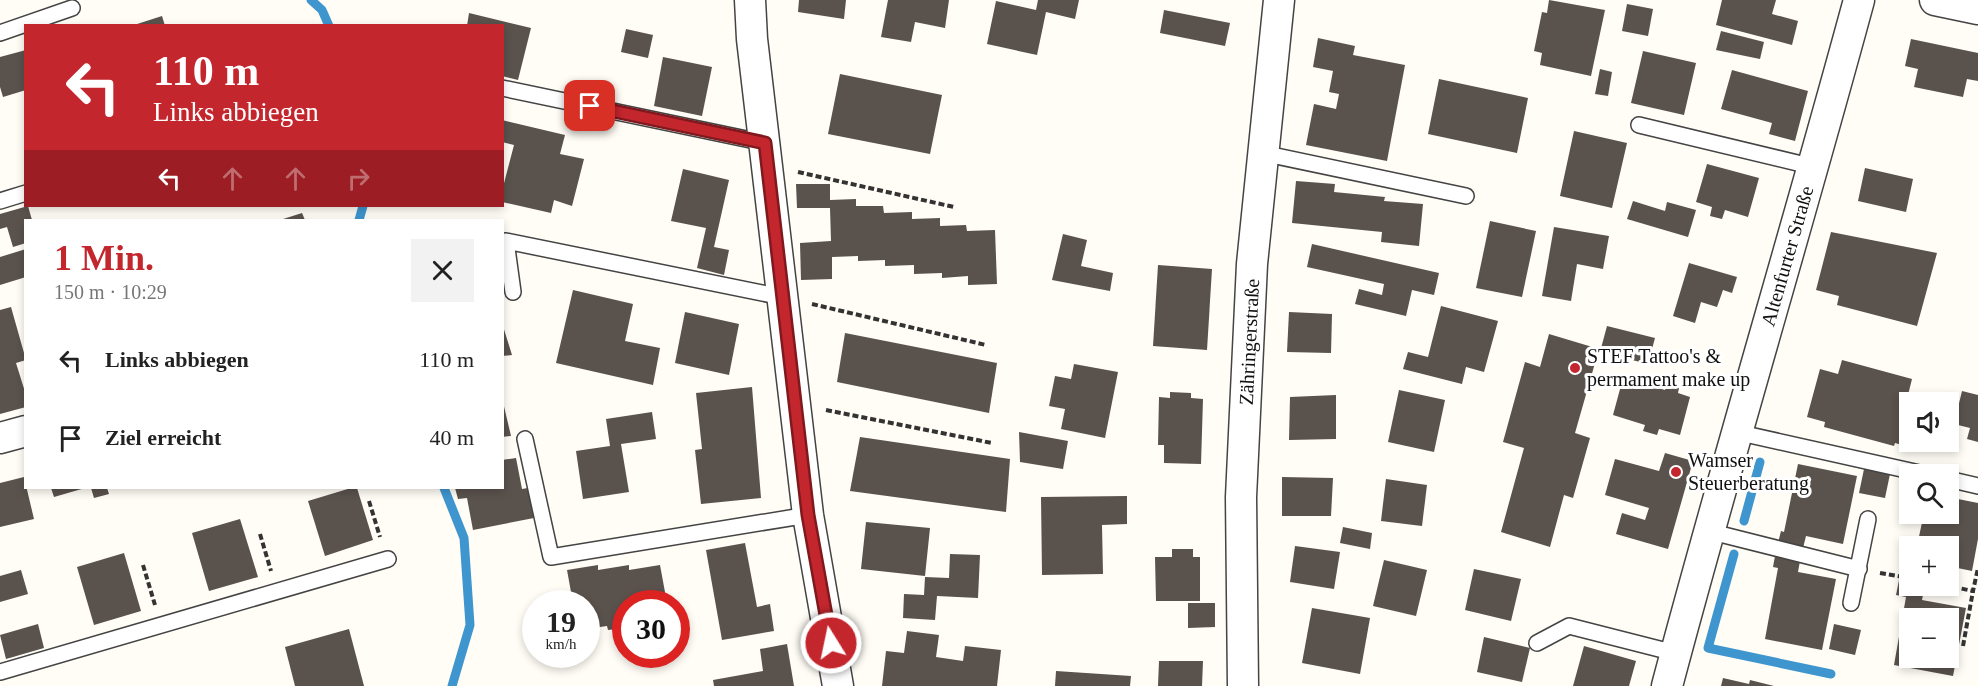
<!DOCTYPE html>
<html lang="de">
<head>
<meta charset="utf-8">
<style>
  body { margin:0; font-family:"Times New Roman",serif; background:#f2f2f2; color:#222; height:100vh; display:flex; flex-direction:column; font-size:22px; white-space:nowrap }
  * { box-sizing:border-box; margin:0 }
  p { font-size:20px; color:#767676 }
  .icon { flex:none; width:33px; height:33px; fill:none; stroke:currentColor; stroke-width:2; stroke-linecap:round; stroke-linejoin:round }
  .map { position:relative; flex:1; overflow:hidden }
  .side { position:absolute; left:24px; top:219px; width:480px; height:270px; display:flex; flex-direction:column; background:#fff; border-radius:0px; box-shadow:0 3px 9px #0003 }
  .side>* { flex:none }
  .top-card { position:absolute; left:24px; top:24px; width:480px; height:183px; border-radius:0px; box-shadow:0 3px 9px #0003; background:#c4262e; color:#fff; overflow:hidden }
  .buttons { position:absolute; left:1899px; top:392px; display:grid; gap:12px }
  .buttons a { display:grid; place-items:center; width:60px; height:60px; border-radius:0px; background:#fff; box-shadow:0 3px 9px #0003; font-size:30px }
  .speed { position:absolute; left:522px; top:590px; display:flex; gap:12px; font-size:30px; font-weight:700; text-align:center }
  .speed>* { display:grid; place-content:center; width:78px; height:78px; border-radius:50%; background:#fff; box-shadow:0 3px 9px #0003; line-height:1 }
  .speed small { font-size:15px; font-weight:400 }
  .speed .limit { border:9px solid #d22; background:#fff; color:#111 }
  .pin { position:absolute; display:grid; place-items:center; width:51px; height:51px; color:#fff; margin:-26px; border-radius:12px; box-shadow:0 3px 9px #0006 }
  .me { position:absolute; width:66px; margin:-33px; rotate:350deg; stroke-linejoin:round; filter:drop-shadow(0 0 4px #0008) }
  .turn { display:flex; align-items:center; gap:21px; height:126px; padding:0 30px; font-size:27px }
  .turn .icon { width:78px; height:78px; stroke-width:2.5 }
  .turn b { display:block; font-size:42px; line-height:51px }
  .lanes { display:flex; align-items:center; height:57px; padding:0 30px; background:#0003; justify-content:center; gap:30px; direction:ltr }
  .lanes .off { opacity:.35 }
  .round { display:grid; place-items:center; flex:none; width:63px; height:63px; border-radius:0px; background:#f2f2f2 }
  .summary { display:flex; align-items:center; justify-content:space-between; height:102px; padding:0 30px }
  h1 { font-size:36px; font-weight:600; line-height:45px; color:#c4262e }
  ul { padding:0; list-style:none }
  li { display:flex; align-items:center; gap:18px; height:78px; padding:0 30px }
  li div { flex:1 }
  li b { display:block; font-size:22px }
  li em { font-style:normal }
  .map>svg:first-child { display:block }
</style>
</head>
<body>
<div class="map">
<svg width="1978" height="686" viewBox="0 0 1978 686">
  <rect width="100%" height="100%" fill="#fffdf5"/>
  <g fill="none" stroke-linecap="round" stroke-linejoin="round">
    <!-- stream -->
    <g stroke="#3f96cf" stroke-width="9">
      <path d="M311,0L322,10L329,26"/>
      <path d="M359,220L363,206"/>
      <path d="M444,488L464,538L470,625L452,686"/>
      <path d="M1744,521L1760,462"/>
      <path d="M1734,554L1708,648L1831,674"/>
    </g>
  </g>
  <!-- building -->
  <g fill="#5a524d" fill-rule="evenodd">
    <path d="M799,0H846L844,19L798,12Z"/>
    <path d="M888,0H949L945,28L915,22L911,42L881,37Z"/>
    <path d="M1038,0H1079L1075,19L1046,12L1037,55L987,44L996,1L1036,10Z"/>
    <path d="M1549,0L1605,10L1591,76L1540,65L1542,53L1534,51L1542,12L1547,13Z"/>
    <path d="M1722,0H1776L1772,14L1798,21L1792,45L1716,25Z"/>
    <path d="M1627,4L1653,9L1648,36L1622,31Z"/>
    <path d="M1164,10L1230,23L1225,46L1160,33Z"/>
    <path d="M469,13L531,28L518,80L502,76V26H467Z"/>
    <path d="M162,16L165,26H134V25Z"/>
    <path d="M626,29L653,35L648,58L621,52Z"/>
    <path d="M1721,31L1764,42L1760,59L1716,50Z"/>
    <path d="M1318,38L1355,46L1353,55L1405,65L1387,161L1306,145L1314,104L1336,109L1339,94L1329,92L1333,71L1313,67Z"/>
    <path d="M1911,39L1978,53V81L1967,79L1963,97L1914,87L1918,69L1905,66Z"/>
    <path d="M26,50V90L3,97L0,87V57Z"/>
    <path d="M1643,51L1696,63L1684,115L1631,103Z"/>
    <path d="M663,57L712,67L702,116L654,106Z"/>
    <path d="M1600,69L1612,72L1608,96L1595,94Z"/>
    <path d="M1732,70L1808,91L1795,141L1769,134L1772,123L1721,109Z"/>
    <path d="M840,74L942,95L930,154L828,134Z"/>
    <path d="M1439,79L1528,98L1517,153L1428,134Z"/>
    <path d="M502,120L565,135L560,154L584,159L572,206L554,200L551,213L502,202V191L514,145L502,142Z"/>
    <path d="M1574,131L1627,143L1612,208L1560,196Z"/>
    <path d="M1707,164L1759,178L1748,217L1725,210L1722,219L1710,216L1712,207L1696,202Z"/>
    <path d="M1865,168L1913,179L1906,212L1858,201Z"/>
    <path d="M683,169L729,180L714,247L729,250L724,275L697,268L706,228L671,221Z"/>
    <path d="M1296,181L1335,184L1334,192L1385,197L1384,201L1423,204L1419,246L1381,242L1382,232L1292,223Z"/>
    <path d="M796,184H830V200L856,199V206H883L884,213L912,212V219L940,218V226L966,225L967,231L995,230L997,284L968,285V276L942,278V273L914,274V265L885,266V260L858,261V256L832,257V279L801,280L800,243L831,241L830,208H797Z"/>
    <path d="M1633,201L1665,211L1667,202L1696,210L1688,237L1627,219Z"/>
    <path d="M28,206L32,220H26V243L13,247L7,227L0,229V214Z"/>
    <path d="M302,213L305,220H280Z"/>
    <path d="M1490,221L1536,231L1522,297L1476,288Z"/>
    <path d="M1554,227L1609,236L1603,269L1577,264L1571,301L1542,296Z"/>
    <path d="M1831,232L1937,253L1917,326L1837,305L1839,296L1816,290Z"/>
    <path d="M1063,234L1087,240L1081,266L1113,273L1110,291L1052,280Z"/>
    <path d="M1312,244L1439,273L1434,295L1412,290L1406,316L1355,304L1359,289L1382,295L1384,284L1307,267Z"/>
    <path d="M26,249V277L0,285V257Z"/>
    <path d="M1689,263L1737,277L1732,293L1723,290L1717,307L1701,302L1695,323L1673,316Z"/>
    <path d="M1158,265L1212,269L1207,350L1153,346Z"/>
    <path d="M573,290L633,304L625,341L660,348L653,385L556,363Z"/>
    <path d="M1441,306L1498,321L1484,372L1466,367L1462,384L1403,369L1408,352L1428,357Z"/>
    <path d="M11,307L26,360L16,363L26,395V407L0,414V310Z"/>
    <path d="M685,312L739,324L729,375L675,363Z"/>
    <path d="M1289,312L1332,314L1331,353L1287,352Z"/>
    <path d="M502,323L512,355L502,356Z"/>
    <path d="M1607,326L1655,338L1648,364L1600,352Z"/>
    <path d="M845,333L997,363L989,413L837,382Z"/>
    <path d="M1549,334L1599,349L1575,433L1590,438L1573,498L1564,495L1550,547L1501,532L1524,448L1503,442L1525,362L1540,367Z"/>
    <path d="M1842,360L1912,379L1908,395L1926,400V402H1910V441H1915L1913,448L1895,443L1894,446L1824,427L1825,422L1807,417L1820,369L1838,374Z"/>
    <path d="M1074,364L1118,372L1105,438L1061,429L1065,409L1049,406L1055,376L1071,379Z"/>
    <path d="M1623,378L1665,390L1667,384L1679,388L1678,393L1690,397L1680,435L1659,429L1657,435L1643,431L1645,425L1613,415Z"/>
    <path d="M752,387L761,498L701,504L695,450L702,449L696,393Z"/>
    <path d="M1399,390L1445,400L1434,452L1388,442Z"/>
    <path d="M1962,391L1978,395V442L1967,439L1970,428L1954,424Z"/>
    <path d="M1170,392L1191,393V398L1203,399L1201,464L1164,463V445H1158L1159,397L1170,398Z"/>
    <path d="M1336,395V439L1289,440L1290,397Z"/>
    <path d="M502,398L511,436L502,437Z"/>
    <path d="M652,412L656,439L621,444L629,492L583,499L576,451L610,446L606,419Z"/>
    <path d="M1019,432L1068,441L1063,469L1020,462Z"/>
    <path d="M860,437L1010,459L1006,512L850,491Z"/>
    <path d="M1665,453L1693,461L1668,549L1616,534L1622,513L1645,520L1649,508L1605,495L1615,459L1659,471Z"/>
    <path d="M516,458L522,489L528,488L534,518L473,530L467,498L458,499L455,488H502V460Z"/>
    <path d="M1798,464L1857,476L1843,544L1806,536L1803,548L1778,543L1781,531L1784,532Z"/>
    <path d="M1864,469L1890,474L1885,498L1859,493Z"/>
    <path d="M24,477L34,519L0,527V483Z"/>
    <path d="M1282,477L1333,478L1331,516H1282Z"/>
    <path d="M1386,479L1427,485L1422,526L1381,521Z"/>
    <path d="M51,488H85L54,497Z"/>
    <path d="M91,488H107L109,494L94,498Z"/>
    <path d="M351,488H357L373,540L325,556L308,501Z"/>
    <path d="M1127,496V524L1102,525L1103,574L1042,575L1041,497Z"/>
    <path d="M1948,497L1978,503V539L1972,571L1948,566V546H1917L1924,513H1948Z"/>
    <path d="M240,519L258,577L209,591L192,533Z"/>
    <path d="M866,522L930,528L925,576L861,569Z"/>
    <path d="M1343,527L1372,533L1370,549L1340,543Z"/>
    <path d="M745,543L757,607L770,604L774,631L722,640L706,550Z"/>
    <path d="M1295,546L1340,552L1334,589L1290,582Z"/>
    <path d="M1172,549H1193V557H1200V601H1156L1155,557H1172Z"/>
    <path d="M124,553L141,611L94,625L77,567Z"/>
    <path d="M950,554L980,555L978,598L937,596L935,620L903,618L904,594L924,595L925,577L949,578Z"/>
    <path d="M1775,556L1800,561L1798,572L1836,579L1822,650L1765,639L1778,568L1773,567Z"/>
    <path d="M1903,557L1910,559V575L1900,573Z"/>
    <path d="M1384,560L1427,570L1416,616L1373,606Z"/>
    <path d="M598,565V570L629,565V570L660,565L667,603H626V628L608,630L607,626L586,629V603H573L567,570Z"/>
    <path d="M1474,569L1521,579L1511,621L1465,610Z"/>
    <path d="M21,570L28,594L0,602V576Z"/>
    <path d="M1899,580L1910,582V585H1925L1922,600L1966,608L1953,676L1894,665L1906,597L1896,595ZM1910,618H1948V657H1910Z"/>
    <path d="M1188,603H1215V627L1188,628Z"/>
    <path d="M1312,608L1370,618L1360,674L1302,663Z"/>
    <path d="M38,624L44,648L6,659L0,635Z"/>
    <path d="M1834,624L1861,630L1855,655L1829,649Z"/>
    <path d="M349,629L364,686H295L285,647Z"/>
    <path d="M907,631L939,635L936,657L963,661L965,646L1001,650L997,686H882L886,651L904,653Z"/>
    <path d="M1484,637L1530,648L1522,682L1477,672Z"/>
    <path d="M787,644L794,686H714L713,680L763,671L760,649Z"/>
    <path d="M1584,646L1636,661L1629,686H1573Z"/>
    <path d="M1159,661H1203L1202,686H1158Z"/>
    <path d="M1056,671L1131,676L1130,686H1055Z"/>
    <path d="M1723,678L1749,684L1750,680L1774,686H1721Z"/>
  </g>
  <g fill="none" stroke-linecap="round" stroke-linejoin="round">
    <!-- lane casing -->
    <g stroke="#444" stroke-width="18">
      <g id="lane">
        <path d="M0,33L72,8"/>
        <path d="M502,88L765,143"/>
        <path d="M1639,125L1814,167"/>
        <path d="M1262,153L1466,196"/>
        <path d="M0,201L26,193"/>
        <path d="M513,292L506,241L782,297"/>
        <path d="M1736,432L1924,474"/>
        <path d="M525,439L551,557L808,515"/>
        <path d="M1948,479L1978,486"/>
        <path d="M1708,531L1859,569"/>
        <path d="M1851,603L1868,519"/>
        <path d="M1537,643L1569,626L1675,653"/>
        <path d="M0,672L388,559"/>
      </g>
    </g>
    <!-- street casing -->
    <g stroke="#444" stroke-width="33">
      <g id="street">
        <path d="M750,0L752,39L808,515L838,686"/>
        <path d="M1935,0L1978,9"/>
        <path d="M0,438L26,431"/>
        <path d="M1243,686L1241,497L1252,264L1279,0"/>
        <path d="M1667,686C1728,456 1797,229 1859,0"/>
      </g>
    </g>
    <!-- path -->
    <g stroke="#333" stroke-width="4" stroke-dasharray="6 3" stroke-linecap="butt">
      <path d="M798,172L954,207"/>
      <path d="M812,304L986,345"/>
      <path d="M826,410L992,443"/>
      <path d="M369,501L380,537"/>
      <path d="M260,534L271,571"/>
      <path d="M143,565L155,605"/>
      <path d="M1880,573L1910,578"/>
      <path d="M1944,585L1973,591L1978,568"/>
      <path d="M1963,646L1973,591"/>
    </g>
    <!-- lane -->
    <use href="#lane" stroke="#fff" stroke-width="15"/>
    <!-- street -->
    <use href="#street" stroke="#fff" stroke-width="30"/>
  </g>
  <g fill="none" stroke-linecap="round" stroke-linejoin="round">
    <!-- route casing -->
    <g stroke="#7f191e" stroke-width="15">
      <path id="route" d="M590,106L765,143L808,515L831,643"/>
    </g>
    <!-- route -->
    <use href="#route" stroke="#c4262e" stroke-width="10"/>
  </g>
  <!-- markers -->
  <g fill="#c4262e" stroke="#fff" stroke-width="2">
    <circle cx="1575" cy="368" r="6"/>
    <circle cx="1676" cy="472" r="6"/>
  </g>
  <g text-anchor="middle" stroke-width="6" stroke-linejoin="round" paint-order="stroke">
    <!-- street labels -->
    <g font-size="20" fill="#111" stroke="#fff">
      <text transform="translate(1787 256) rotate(-74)" y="7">Altenfurter Straße</text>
      <text transform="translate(1249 342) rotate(-87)" y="7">Zähringerstraße</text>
    </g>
    <!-- poi labels -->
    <g font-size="20" fill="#111" stroke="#fff" text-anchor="start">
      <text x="1587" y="363">STEF Tattoo's &amp;<tspan x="1587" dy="23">permament make up</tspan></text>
      <text x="1688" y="467">Wamser<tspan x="1688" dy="23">Steuerberatung</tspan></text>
    </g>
  </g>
</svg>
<div class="buttons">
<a><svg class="icon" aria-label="sound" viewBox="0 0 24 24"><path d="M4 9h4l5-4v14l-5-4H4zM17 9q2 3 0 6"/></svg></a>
<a><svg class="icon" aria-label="search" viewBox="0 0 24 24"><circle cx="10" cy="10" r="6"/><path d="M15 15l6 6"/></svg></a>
<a>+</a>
<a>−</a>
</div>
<div class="speed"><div>19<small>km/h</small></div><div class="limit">30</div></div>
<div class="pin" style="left:590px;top:106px;background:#d93025"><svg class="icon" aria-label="arrive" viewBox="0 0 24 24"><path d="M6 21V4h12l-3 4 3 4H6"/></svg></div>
<svg class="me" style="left:831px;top:643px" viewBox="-20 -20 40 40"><circle r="17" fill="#c4262e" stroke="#fff" stroke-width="3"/><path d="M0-11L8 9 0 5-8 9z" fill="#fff"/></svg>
<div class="top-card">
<div class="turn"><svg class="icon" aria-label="left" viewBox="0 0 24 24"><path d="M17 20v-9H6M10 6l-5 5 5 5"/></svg><div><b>110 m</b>Links abbiegen</div></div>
<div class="lanes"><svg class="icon" aria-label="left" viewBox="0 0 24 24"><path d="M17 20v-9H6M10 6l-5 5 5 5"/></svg><svg class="icon off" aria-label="ahead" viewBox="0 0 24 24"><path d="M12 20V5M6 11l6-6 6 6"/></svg><svg class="icon off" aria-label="ahead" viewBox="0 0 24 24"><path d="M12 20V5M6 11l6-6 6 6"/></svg><svg class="icon off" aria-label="right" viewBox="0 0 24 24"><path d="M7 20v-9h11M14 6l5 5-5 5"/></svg></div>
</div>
<section class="side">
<div class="summary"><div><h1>1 Min.</h1><p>150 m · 10:29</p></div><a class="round"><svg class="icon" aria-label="close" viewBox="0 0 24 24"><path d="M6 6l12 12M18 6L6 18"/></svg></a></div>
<ul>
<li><svg class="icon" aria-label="left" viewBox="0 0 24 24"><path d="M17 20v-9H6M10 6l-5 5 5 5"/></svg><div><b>Links abbiegen</b></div><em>110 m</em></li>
<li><svg class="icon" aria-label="arrive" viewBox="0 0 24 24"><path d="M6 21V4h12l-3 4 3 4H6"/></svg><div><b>Ziel erreicht</b></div><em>40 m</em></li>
</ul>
</section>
</div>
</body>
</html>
